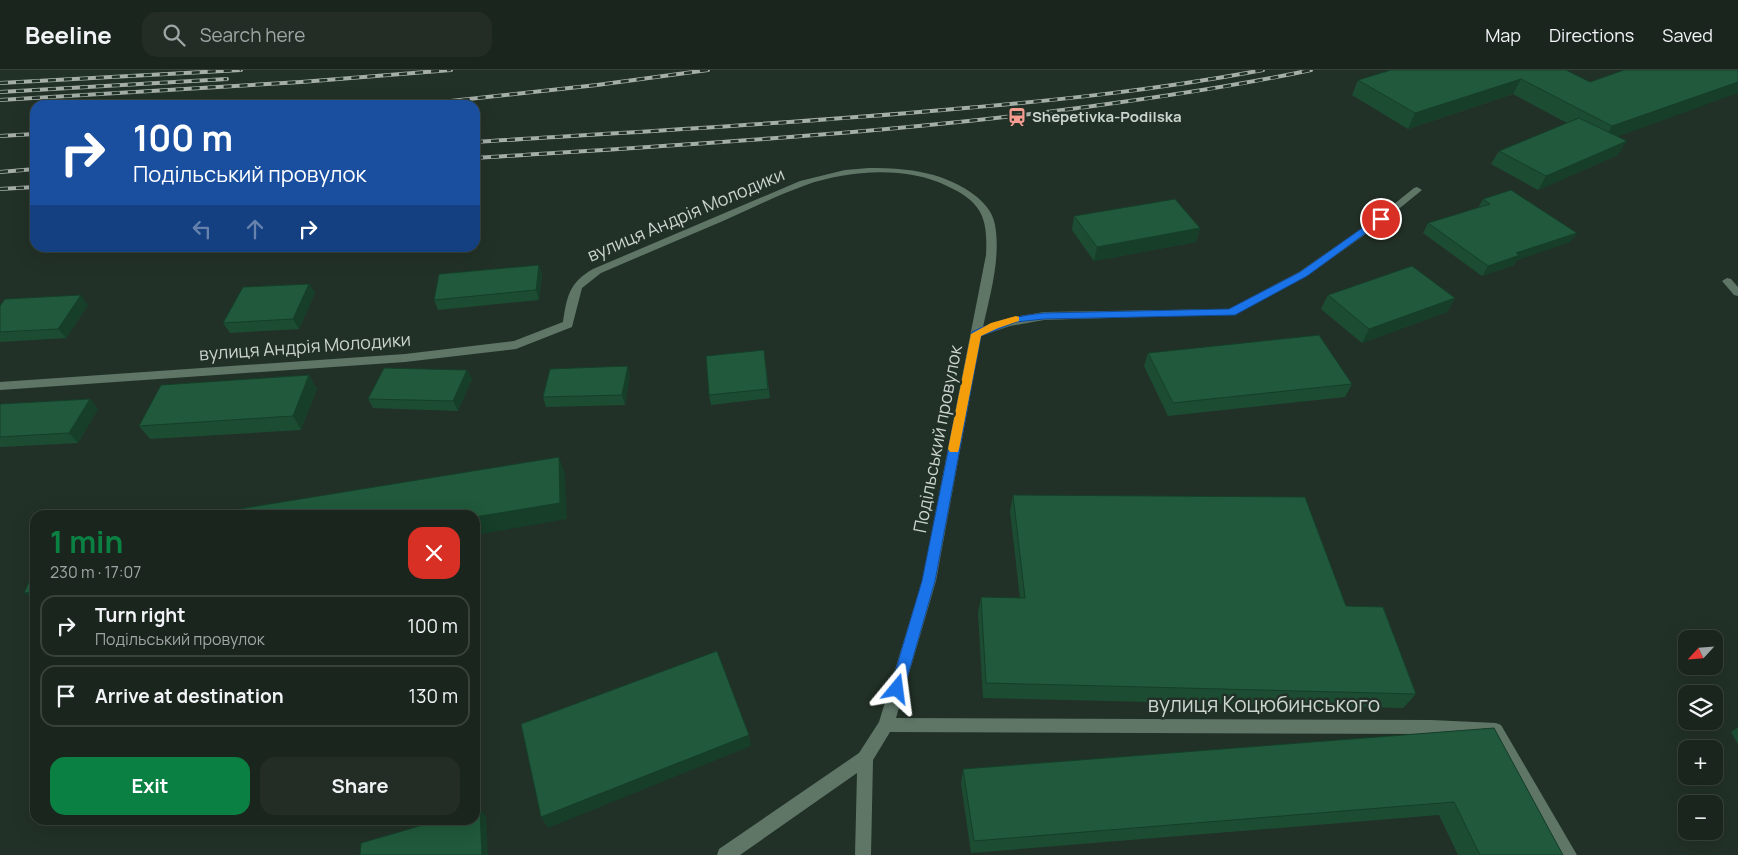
<!DOCTYPE html>
<html lang="en">
<head>
<meta charset="utf-8">
<style>
  body { margin:0; font-family:Manrope,sans-serif; background:#232d26; color:#f1f3f6; height:100vh; display:flex; flex-direction:column; font-size:19px; white-space:nowrap }
  * { box-sizing:border-box; margin:0 }
  p { font-size:16px; color:#9fa5a4 }
  .icon { flex:none; width:28px; height:28px; fill:none; stroke:currentColor; stroke-width:2; stroke-linecap:round; stroke-linejoin:round }
  .map { position:relative; flex:1; overflow:hidden }
  .panel { position:absolute; left:30px; top:440px; width:450px; height:315px; display:flex; flex-direction:column; background:#1a251d; border-radius:15px; box-shadow:0 5px 20px #0002,0 0 0 1px #38423b }
  .panel>* { flex:none }
  .banner { position:absolute; left:30px; top:30px; width:450px; height:152px; border-radius:15px; box-shadow:0 5px 20px #0002,0 0 0 1px #38423b; background:#1a4fa0; color:#fff; overflow:hidden }
  .needle { width:32px; rotate:244deg }
  .tools { position:absolute; left:1678px; top:560px; display:grid; gap:10px }
  .tools a { display:grid; place-items:center; width:45px; height:45px; border-radius:10px; background:#1a251d; box-shadow:0 5px 20px #0002,0 0 0 1px #38423b; font-size:25px }
  .pin { position:absolute; display:grid; place-items:center; width:42px; height:42px; color:#fff; margin:-21px; border:2px solid #fff; border-radius:50%; box-shadow:0 1px 5px #0007 }
  .me { position:absolute; width:55px; margin:-28px; rotate:16deg; stroke-linejoin:round; filter:drop-shadow(0 0 4px #0008) }
  .turn { display:flex; align-items:center; gap:18px; height:105px; padding:0 20px; font-size:22px }
  .turn .icon { width:65px; height:65px; stroke-width:2.5 }
  .turn b { display:block; font-size:35px; line-height:42px }
  .lanes { display:flex; align-items:center; height:48px; padding:0 20px; background:#0003; justify-content:center; gap:25px; direction:ltr }
  .lanes .off { opacity:.35 }
  .round { display:grid; place-items:center; flex:none; width:52px; height:52px; border-radius:15px; background:#232d26 }
  .overview { display:flex; align-items:center; justify-content:space-between; height:85px; padding:0 20px }
  h1 { font-size:30px; font-weight:700; line-height:38px; color:#0b8043 }
  .primary-button { display:flex; gap:10px; margin-top:auto; padding:10px 20px }
  .primary-button a { flex:1; height:58px; border-radius:15px; background:#0b8043; color:#fff; font-size:20px; font-weight:700; line-height:58px; text-align:center }
  .primary-button a+a { background:#232d26; color:#f1f3f6 }
  ul { padding:0; list-style:none }
  li { display:flex; align-items:center; gap:15px; height:62px; margin:0 10px 8px; padding:0 10px; border:2px solid #38423b; border-radius:15px }
  li div { flex:1 }
  li b { display:block; font-size:19px }
  li em { font-style:normal }
  header { display:flex; align-items:center; gap:30px; box-sizing:border-box; height:70px; padding:0 25px; background:#1a251d; border-bottom:1px solid #38423b }
  header strong { font-size:24px }
  nav { display:flex; gap:28px; margin-inline-start:auto; font-size:18px }
  .search { width:350px; height:45px; background:#232d26; display:flex; align-items:center; gap:12px; box-sizing:border-box; padding:0 18px; border-radius:15px; color:#9fa5a4; font-size:19px }
  .map>svg:first-child { display:block }
</style>
</head>
<body>
<header>
<strong>Beeline</strong>
<div class="search"><svg class="icon" aria-label="search" viewBox="0 0 24 24"><circle cx="10" cy="10" r="6"/><path d="M15 15l6 6"/></svg>Search here</div>
<nav><a>Map</a><a>Directions</a><a>Saved</a></nav>
</header>
<div class="map">
<svg width="1738" height="785" viewBox="0 0 1738 785">
  <rect width="100%" height="100%" fill="#223127"/>
  <g fill="none" stroke-linecap="round" stroke-linejoin="round">
    <!-- minor -->
    <g fill="#5f7667" fill-rule="evenodd">
      <path d="M869,98C909,98 945,102 977,127C986,135 993,143 995,155C1001,188 990,225 983,257L1009,248L1044,242L1229,239L1299,202L1378,147L1414,118L1417,117L1422,120L1384,151L1307,206L1235,244L1044,250L1010,256L981,266L936,511L896,648L1431,650L1496,653L1501,655L1577,785H1560L1492,667L1431,664L890,662L873,690L871,785H855L857,703L740,785H717L719,779L859,683L879,652L922,511L986,185C988,148 982,132 947,116C906,96 849,100 806,115C778,125 750,139 723,151C682,168 641,186 601,203L582,218L572,257L516,279L405,292L0,320V312L405,284L514,271L563,252C567,226 569,213 593,199L800,111L845,100Z"/>
      <path d="M1727,208L1731,209L1738,217V226L1734,225L1722,211Z"/>
    </g>
    <!-- rail casing -->
    <g stroke="#a5afa8" stroke-width="4">
      <g id="rail">
        <path d="M0,13L241,0"/>
        <path d="M0,22L227,9"/>
        <path d="M0,30L301,12L451,0"/>
        <path d="M414,35L597,15L708,0"/>
        <path d="M0,66L35,64"/>
        <path d="M475,72C631,62 787,54 943,40C1051,31 1157,20 1263,0"/>
        <path d="M475,88C679,75 883,64 1086,37C1161,27 1236,16 1311,0"/>
        <path d="M0,102L35,99"/>
        <path d="M0,119L35,117"/>
      </g>
    </g>
    <!-- rail -->
    <use href="#rail" stroke="#223127" stroke-width="2.5" stroke-dasharray="8" stroke-linecap="butt"/>
  </g>
  <!-- wall -->
  <g fill="#1c4d33">
    <path d="M1391,0L1590,12L1617,67L1618,85L1538,120L1491,94L1499,81L1567,53L1513,24L1408,59L1352,25L1358,10Z"/>
    <path d="M1483,129L1577,163L1570,172L1517,190L1514,195L1482,206L1423,163L1428,153L1478,138Z"/>
    <path d="M1074,146L1200,158L1196,172L1094,191L1072,160Z"/>
    <path d="M539,195L542,204L539,230L438,240L434,230Z"/>
    <path d="M309,214L315,223L299,259L230,263L223,253Z"/>
    <path d="M1328,225L1455,228L1447,242L1362,273L1321,239Z"/>
    <path d="M88,235L66,268L0,272V236Z"/>
    <path d="M764,280L770,328L711,335L709,325Z"/>
    <path d="M1148,283L1352,314L1345,327L1168,346L1144,296Z"/>
    <path d="M467,300L472,309L458,341L373,338L368,329Z"/>
    <path d="M309,305L317,319L301,360L150,369L139,356Z"/>
    <path d="M630,306L625,335L546,337L543,327Z"/>
    <path d="M90,329L98,339L78,373L0,377V334Z"/>
    <path d="M1013,425L1346,536L1416,624L1403,638L983,628L978,543L981,527L1020,528L1010,441Z"/>
    <path d="M1738,657V674L1731,662Z"/>
    <path d="M1494,658L1563,785H1458L1439,745L971,783L961,713L963,699Z"/>
  </g>
  <!-- shaded-wall -->
  <g fill="#163e29">
    <path d="M1521,9L1513,24L1408,59L1415,43Z"/>
    <path d="M1738,12V23L1603,72L1612,56Z"/>
    <path d="M1627,71L1618,85L1538,120L1546,106Z"/>
    <path d="M1200,158L1196,172L1094,191L1097,177Z"/>
    <path d="M1577,163L1570,172L1517,190L1514,195L1482,206L1488,196L1516,183Z"/>
    <path d="M539,195L542,204L539,230L536,220Z"/>
    <path d="M309,214L315,223L299,259L293,249Z"/>
    <path d="M81,225L88,235L66,268L58,259Z"/>
    <path d="M1455,228L1447,242L1362,273L1369,259Z"/>
    <path d="M628,296L630,306L625,335L622,325Z"/>
    <path d="M467,300L472,309L458,341L453,331Z"/>
    <path d="M309,305L317,319L301,360L293,346Z"/>
    <path d="M90,329L98,339L78,373L69,363Z"/>
    <path d="M559,387L565,404L567,449L475,465V447Z"/>
    <path d="M35,522V532L24,523Z"/>
    <path d="M749,665L751,676L548,758L541,747Z"/>
    <path d="M480,739L486,746L488,785H481Z"/>
  </g>
  <!-- building -->
  <g fill="#20593b" stroke="#163e29">
    <path d="M1391,0H1566L1590,12L1624,0H1738V12L1612,56L1521,9L1415,43L1358,10Z"/>
    <path d="M1579,48L1627,71L1546,106L1499,81Z"/>
    <path d="M1511,120L1577,163L1516,183L1520,185L1488,196L1428,153L1490,134L1483,129Z"/>
    <path d="M1175,129L1200,158L1097,177L1074,146Z"/>
    <path d="M539,195L536,220L434,230L439,204Z"/>
    <path d="M1412,196L1455,228L1369,259L1328,225Z"/>
    <path d="M309,214L293,249L223,253L243,217Z"/>
    <path d="M81,225L58,259L0,262V236L5,229Z"/>
    <path d="M1319,265L1352,314L1173,333L1148,283Z"/>
    <path d="M764,280L768,319L709,325L706,286Z"/>
    <path d="M628,296L622,325L543,327L550,299Z"/>
    <path d="M384,298L467,300L453,331L368,329Z"/>
    <path d="M309,305L293,346L139,356L161,315Z"/>
    <path d="M90,329L69,363L0,367V334Z"/>
    <path d="M559,387L560,433L475,447V445H202Z"/>
    <path d="M1013,425L1305,427L1346,536L1383,537L1416,624L986,613L981,527L1025,528Z"/>
    <path d="M35,498V522L24,523Z"/>
    <path d="M717,581L749,665L541,747L521,654Z"/>
    <path d="M1494,658L1563,785H1480L1454,732L974,771L963,699Z"/>
    <path d="M480,739L482,785H360L361,773L440,750H475V740Z"/>
  </g>
  <!-- route -->
  <path fill="#1a73e8" stroke="#114b97" d="M1378,147H1381L1385,149L1307,206L1235,245L1044,249L1016,252L981,266L935,511L904,619L902,623L897,625L892,623L890,619L922,511L972,262C996,250 1018,246 1044,243L1229,239L1300,202Z"/>
  <!-- slow -->
  <path fill="#f59e0b" d="M1016,246L1019,247V251L998,258L981,266L959,379L958,382H950L948,379L971,264L991,253Z"/>
  <!-- icons -->
  <defs>
    <g id="station-bare" transform="scale(1.5)"><path d="M-3-6H3Q5-6 5-4V2Q5 4 3 4L4.5 6H3L1.5 4h-3L-3 6H-4.5L-3 4Q-5 4-5 2V-4Q-5-6-3-6ZM-3.5-4v3h7v-3ZM-3.5 1v1.5H-2V1ZM2 1v1.5H3.5V1Z" fill="#f59c91" stroke="#223127" stroke-width="2.5" paint-order="stroke"/></g>
  </defs>
  <g fill-rule="evenodd">
    <use href="#station-bare" x="1017" y="47"/>
  </g>
  <g text-anchor="middle" stroke-width="5" stroke-linejoin="round" paint-order="stroke">
    <!-- far-poi labels -->
    <g font-size="15" font-weight="bold" fill="#cbd4ce" stroke="#223127" text-anchor="start">
      <text x="1032" y="52">Shepetivka-Podilska</text>
    </g>
    <!-- street labels -->
    <g font-size="18" fill="#cbd4ce" stroke="#223127">
      <text transform="translate(686 145) rotate(-23)" y="6">вулиця Андрія Молодики</text>
      <text transform="translate(305 277) rotate(-4)" y="6">вулиця Андрія Молодики</text>
      <text transform="translate(938 369) rotate(-79)" y="6">Подільський провулок</text>
    </g>
    <!-- near-street labels -->
    <g font-size="21" fill="#cbd4ce" stroke="#223127">
      <text x="1264" y="642">вулиця Коцюбинського</text>
    </g>
  </g>
</svg>
<div class="tools">
<a><svg class="needle" viewBox="-14 -14 28 28"><path d="M0-13l5 13h-10z" fill="#e53935"/><path d="M0 13l5-13h-10z" fill="#9fa5a4"/></svg></a>
<a><svg class="icon" aria-label="layers" viewBox="0 0 24 24"><path d="M12 4l9 5-9 5-9-5zM3 14l9 5 9-5"/></svg></a>
<a>+</a>
<a>−</a>
</div>
<div class="pin" style="left:1381px;top:149px;background:#d93025"><svg class="icon" aria-label="arrive" viewBox="0 0 24 24"><path d="M6 21V4h12l-3 4 3 4H6"/></svg></div>
<svg class="me" style="left:897px;top:619px" viewBox="-20 -20 40 40"><path d="M0-17L14 15 0 8-14 15z" fill="#1a73e8" stroke="#fff" stroke-width="4"/></svg>
<div class="banner">
<div class="turn"><svg class="icon" aria-label="right" viewBox="0 0 24 24"><path d="M7 20v-9h11M14 6l5 5-5 5"/></svg><div><b>100 m</b>Подільський провулок</div></div>
<div class="lanes"><svg class="icon off" aria-label="left" viewBox="0 0 24 24"><path d="M17 20v-9H6M10 6l-5 5 5 5"/></svg><svg class="icon off" aria-label="ahead" viewBox="0 0 24 24"><path d="M12 20V5M6 11l6-6 6 6"/></svg><svg class="icon" aria-label="right" viewBox="0 0 24 24"><path d="M7 20v-9h11M14 6l5 5-5 5"/></svg></div>
</div>
<section class="panel">
<div class="overview"><div><h1>1 min</h1><p>230 m · 17:07</p></div><a class="round" style="background:#d93025;color:#fff"><svg class="icon" aria-label="close" viewBox="0 0 24 24"><path d="M6 6l12 12M18 6L6 18"/></svg></a></div>
<ul>
<li><svg class="icon" aria-label="right" viewBox="0 0 24 24"><path d="M7 20v-9h11M14 6l5 5-5 5"/></svg><div><b>Turn right</b><p>Подільський провулок</p></div><em>100 m</em></li>
<li><svg class="icon" aria-label="arrive" viewBox="0 0 24 24"><path d="M6 21V4h12l-3 4 3 4H6"/></svg><div><b>Arrive at destination</b></div><em>130 m</em></li>
</ul>
<div class="primary-button"><a>Exit</a><a>Share</a></div>
</section>
</div>
</body>
</html>
